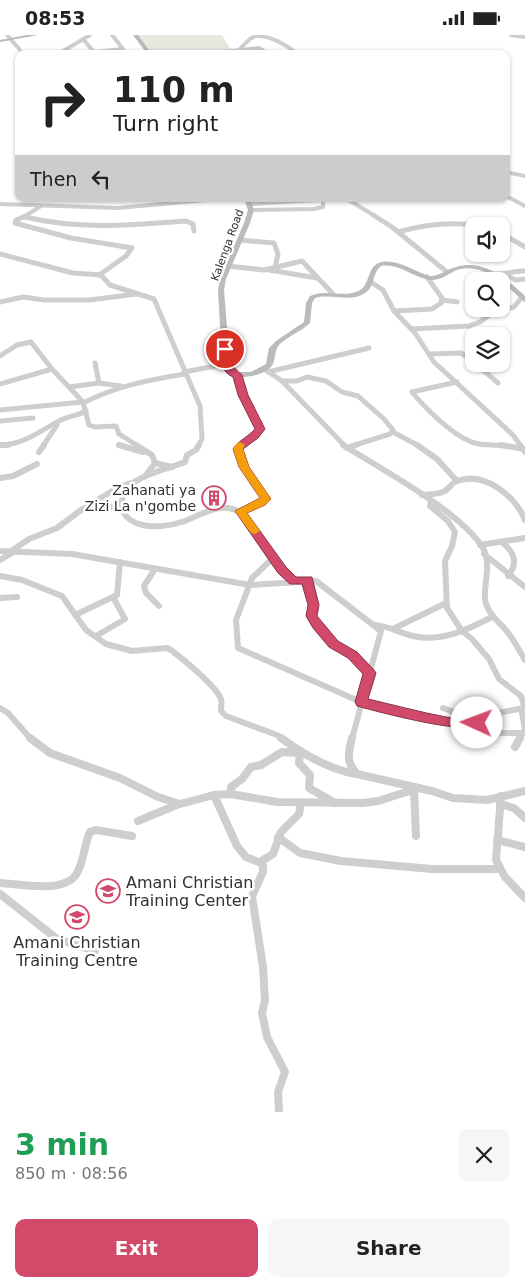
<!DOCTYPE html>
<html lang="en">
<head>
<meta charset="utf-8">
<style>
  body { margin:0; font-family:"DejaVu Sans",sans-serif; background:#f6f6f6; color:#222; height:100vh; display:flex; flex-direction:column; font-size:19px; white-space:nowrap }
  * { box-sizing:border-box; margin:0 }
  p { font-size:16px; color:#767676 }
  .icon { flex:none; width:28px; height:28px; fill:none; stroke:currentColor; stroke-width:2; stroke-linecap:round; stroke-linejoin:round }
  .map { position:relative; height:1077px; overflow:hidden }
  .panel { display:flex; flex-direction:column; background:#fff; flex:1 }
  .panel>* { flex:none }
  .guide { position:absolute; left:15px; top:15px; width:495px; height:152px; border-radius:10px; box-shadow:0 1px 4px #0004; background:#fff; color:#222; overflow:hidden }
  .buttons { position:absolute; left:465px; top:182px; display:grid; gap:10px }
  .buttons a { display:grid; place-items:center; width:45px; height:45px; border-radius:10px; background:#fff; box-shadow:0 1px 4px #0004; font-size:25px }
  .pin { position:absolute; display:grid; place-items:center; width:42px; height:42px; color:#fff; margin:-21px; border:2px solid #fff; border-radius:50%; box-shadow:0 1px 5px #0007 }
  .me { position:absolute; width:55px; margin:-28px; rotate:272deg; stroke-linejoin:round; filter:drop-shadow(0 0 4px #0008) }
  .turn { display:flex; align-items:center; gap:18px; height:105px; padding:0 15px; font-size:22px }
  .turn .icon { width:65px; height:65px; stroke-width:2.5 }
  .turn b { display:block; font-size:35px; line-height:42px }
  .then { display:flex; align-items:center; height:48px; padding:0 15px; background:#0003; gap:10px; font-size:19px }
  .round { display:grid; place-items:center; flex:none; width:52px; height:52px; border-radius:10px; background:#f6f6f6 }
  .overview { display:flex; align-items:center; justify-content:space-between; height:85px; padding:0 15px }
  h1 { font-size:30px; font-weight:700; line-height:38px; color:#1e9e55 }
  .button { display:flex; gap:10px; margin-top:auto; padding:10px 15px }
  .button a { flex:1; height:58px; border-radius:10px; background:#d14a6a; color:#fff; font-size:20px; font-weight:700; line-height:58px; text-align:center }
  .button a+a { background:#f6f6f6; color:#222 }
  .status { display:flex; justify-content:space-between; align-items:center; height:35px; padding:0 25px; background:#fff; direction:ltr }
  .status svg { height:14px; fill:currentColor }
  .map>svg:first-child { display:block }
</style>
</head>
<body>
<div class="status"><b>08:53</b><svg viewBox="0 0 49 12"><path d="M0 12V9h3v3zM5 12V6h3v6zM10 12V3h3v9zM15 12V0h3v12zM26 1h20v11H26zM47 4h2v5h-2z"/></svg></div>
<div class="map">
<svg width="525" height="1077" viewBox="0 0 525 1077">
  <rect width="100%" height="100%" fill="#fff"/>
  <!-- green -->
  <path fill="#e5e9de" d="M136,0H222L231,15L198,19H148Z"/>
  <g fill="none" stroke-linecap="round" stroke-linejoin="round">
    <!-- street-far3 -->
    <g stroke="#cecece" stroke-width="4">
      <path d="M7,0L20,15"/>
      <path d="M511,0L525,2"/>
      <path d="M83,4L94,17L123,14L112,0"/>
      <path d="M240,14C244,10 250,2 256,1C270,0 288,11 298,19"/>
      <path d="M60,18L90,0"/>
      <path d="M206,19L259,13L268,19"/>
      <path d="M506,137L525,141"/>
      <path d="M506,161L525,171"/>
      <path d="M347,164L375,181"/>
      <path d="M388,164H458"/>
      <path d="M0,169L118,173L217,164"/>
      <path d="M249,169L336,164"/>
      <path d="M251,175L314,174L323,172V165"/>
      <path d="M25,181L41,171"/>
    </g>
    <!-- street-far2 -->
    <g stroke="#cecece" stroke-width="5">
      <path d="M28,180L16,185L15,188L71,203L132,213L126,221L99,240"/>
      <path d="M373,180L392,192L447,237"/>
      <path d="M25,182C79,195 132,190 186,186L193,189L194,196"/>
      <path d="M398,197C426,189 452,186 481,191"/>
      <path d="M501,198L525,212"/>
      <path d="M240,205L274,208L278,219L275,233"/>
      <path d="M0,219L73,238L101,240L110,250L154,264L200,371L202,404L198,411"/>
      <path d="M228,231L264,235L302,226L333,259"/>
      <path d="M269,235L317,243"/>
      <path d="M494,239C505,240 514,235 525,236"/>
      <path d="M505,240L516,245L525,244"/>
      <path d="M371,247L383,255L394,276L415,298L434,327L513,400L521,411"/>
      <path d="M442,265L457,267"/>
      <path d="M0,267L23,262L44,265H89L137,259"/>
      <path d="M394,276L432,274L441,268L442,263L427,242"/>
      <path d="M412,294L469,291L480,287L495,276L514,272L522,262"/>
      <path d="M429,319L461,318L474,326"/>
      <path d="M0,321L17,310L31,307L52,334L83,367L89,390L95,392L116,391L119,399L138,411"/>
      <path d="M95,328L99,348"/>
      <path d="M476,329L498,348"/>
      <path d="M264,334L282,346L345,411"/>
      <path d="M184,337L226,329"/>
      <path d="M268,337L369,313"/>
      <path d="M237,340L243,361L260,394L254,401L239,411"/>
      <path d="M282,346H297L307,342L326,346L342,357L358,361L384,384L393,395L390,399L352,411"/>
      <path d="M457,347L412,357C425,373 455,403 475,408C485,411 496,409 506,411"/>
      <path d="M0,349L52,334"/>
      <path d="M69,352L99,348L121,351"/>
      <path d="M83,368C117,351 148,345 185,339"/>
      <path d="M0,375L83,367"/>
      <path d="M0,386L33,383"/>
      <path d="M393,397L419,411"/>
      <path d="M0,410C25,410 42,394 63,384C71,381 79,380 86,376"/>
      <path d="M119,410L123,411"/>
      <path d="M43,411L57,390"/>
    </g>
    <!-- street-far1 -->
    <g stroke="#cecece" stroke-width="6">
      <path d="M0,410H8"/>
      <path d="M119,410L143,417"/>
      <path d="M136,410L152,420L155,428L146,440"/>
      <path d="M199,410L196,415L187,420L185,427C164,436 118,442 122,472C123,480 129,485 136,488C151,494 171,491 185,486C205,478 222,465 243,479L272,524L294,546"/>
      <path d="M343,410C381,434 460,476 483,513C493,531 481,556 486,569C491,583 501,588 509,599C515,607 520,617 525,625"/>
      <path d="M417,410L437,424L457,446"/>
      <path d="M501,410L524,414"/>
      <path d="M520,410L525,417"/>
      <path d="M347,413L356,410"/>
      <path d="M39,417L44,410"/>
      <path d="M155,428L172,432"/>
      <path d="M0,443L13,441L37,429"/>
      <path d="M422,460C429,459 438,460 445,456C449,453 452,448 457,446C485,436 515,461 525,485"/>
      <path d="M431,466L430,471L448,486L455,497L452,511L445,526L447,573L462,596L472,604L489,624L499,644L521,661L525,673"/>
      <path d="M95,467L122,475"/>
      <path d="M240,476L265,464L239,422L241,410"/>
      <path d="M502,507C514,517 519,528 508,541"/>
      <path d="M480,510L525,503"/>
      <path d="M0,516L72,519L250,550L316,546L381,596L352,704"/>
      <path d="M11,516L29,504L57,493L81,475L119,452L131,448"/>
      <path d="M484,519L525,552"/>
      <path d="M272,524L252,543L236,585L238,613L361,667L443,686L474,690L486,680L525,673"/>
      <path d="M0,525L15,516"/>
      <path d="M155,534L144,551L146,558L159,571"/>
      <path d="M0,541L22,545L62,561L86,595L106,609L132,616L167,613L171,615C183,624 216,651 221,664C222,667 221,672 221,676L226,681L277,700L283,704"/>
      <path d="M308,545L307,550L313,570L311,577L314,585L334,609L352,620L370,638"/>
      <path d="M0,563L17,562"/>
      <path d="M75,580L117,560L120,527"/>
      <path d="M375,590C389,591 400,598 413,601C440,608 469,594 492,582"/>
      <path d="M395,593L446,568"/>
      <path d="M96,601L125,584L113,562"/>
      <path d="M0,673L8,678L31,704"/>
      <path d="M443,673L459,679L483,682"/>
      <path d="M474,690L498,698H523"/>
      <path d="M519,704L525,694L521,673"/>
    </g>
    <!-- street -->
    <g stroke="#cecece" stroke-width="8">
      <path d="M30,703L50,718L120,743L158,762L180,769L214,760L231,759L277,767L363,768L378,766L419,753"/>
      <path d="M281,703C304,720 328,734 356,739"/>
      <path d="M352,703C348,718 346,727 357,739L432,756L453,763L487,765L525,756"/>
      <path d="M515,712L520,703"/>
      <path d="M300,718L299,728L310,740L309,753L335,768"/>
      <path d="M414,755L416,801"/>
      <path d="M231,759V752L242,744L251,732L261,730L282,717L299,718"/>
      <path d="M214,760L237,811L246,822L261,828L263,831V837L252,861L263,932L265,965L262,978L267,1002L285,1037L278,1057L279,1077"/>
      <path d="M501,761L496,825L505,842L525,863"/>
      <path d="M500,769L514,773L525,783"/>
      <path d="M138,786L179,769"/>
      <path d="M278,802L300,818L341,826L432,834H500"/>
      <path d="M497,805L525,812"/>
      <path d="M260,827L273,819L281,797L299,779L301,768"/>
      <path d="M0,848C21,849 66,859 77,838C84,826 84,810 90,797L96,795L132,801"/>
      <path d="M0,859L57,904L95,916"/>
    </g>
    <!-- secondary -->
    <g fill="#bbb" fill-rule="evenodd">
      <path d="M27,0H38L0,7V5Z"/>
      <path d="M133,0H138L152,19H147Z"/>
      <path d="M244,164H250L254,175L250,188L226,244L224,255L230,329L237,337H251L266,329L269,313L276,306L304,287L306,268L310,261C327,254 341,262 356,257C372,253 365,230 382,227C398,224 415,237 430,241C440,241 447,234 456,232C483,224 506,243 525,261V267L523,266C506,250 483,227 457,235C448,239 440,246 429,245C413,242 398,228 381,231C372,238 375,252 365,258C351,268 331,258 315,263L312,268L310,288C302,296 290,300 281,308C274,314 276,322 273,329C267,340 243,345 233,340C228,338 226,333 222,329L218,255L220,244L244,188L248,175Z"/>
    </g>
  </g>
  <!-- route -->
  <path fill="#d14a6a" stroke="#883045" d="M225,311L229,314C231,330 231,330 242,340L248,360L265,394L258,403L243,414L249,432L271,464L265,470L247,478L286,532L296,542H312L319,570L317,581L338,606L357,617L374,635L376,638L368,664C394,670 420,677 446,682C457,684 471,682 481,685L483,688L481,692C459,698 382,678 357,671L355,667L363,639L348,623L329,612L313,593L306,581L308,570L302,549H290L278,538L235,476L260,463L239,432L233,414C239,405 248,402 255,394L238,360L233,342C221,337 221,325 220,314Z"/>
  <!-- slow -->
  <path fill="#f59e0b" d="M240,407L245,410L243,414L249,432L271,464L265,470L247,478L260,496L255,499L251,498L235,476L260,463L239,432L233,414L237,408Z"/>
  <!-- icons -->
  <defs>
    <g id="building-ring" transform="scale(1.25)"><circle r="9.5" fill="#fff" stroke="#d14a6a" stroke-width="1.5"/><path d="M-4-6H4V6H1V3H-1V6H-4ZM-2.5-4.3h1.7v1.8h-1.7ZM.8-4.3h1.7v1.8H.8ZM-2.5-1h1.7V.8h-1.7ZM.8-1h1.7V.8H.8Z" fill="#d14a6a"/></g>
    <g id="university-ring" transform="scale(1.25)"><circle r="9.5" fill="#fff" stroke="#d14a6a" stroke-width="1.5"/><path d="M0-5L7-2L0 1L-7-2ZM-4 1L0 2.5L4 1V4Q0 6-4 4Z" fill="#d14a6a"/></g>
  </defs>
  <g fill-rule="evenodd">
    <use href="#building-ring" x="214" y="463"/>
    <use href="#university-ring" x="108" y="856"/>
    <use href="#university-ring" x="77" y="882"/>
  </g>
  <g text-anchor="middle" stroke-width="5" stroke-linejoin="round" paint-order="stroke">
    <!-- far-street labels -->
    <g font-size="11" fill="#313131" stroke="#fff">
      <text transform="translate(227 210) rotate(-70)" y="4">Kalenga Road</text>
    </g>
    <!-- poi labels -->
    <g font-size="14" fill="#313131" stroke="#fff" text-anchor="end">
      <text x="196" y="460">Zahanati ya<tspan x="196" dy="16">Zizi La n'gombe</tspan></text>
    </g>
    <!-- near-poi labels -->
    <g font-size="16" fill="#313131" stroke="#fff" text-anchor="start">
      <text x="126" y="853">Amani Christian<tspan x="126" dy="18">Training Center</tspan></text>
      <text x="77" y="913" text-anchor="middle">Amani Christian<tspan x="77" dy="18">Training Centre</tspan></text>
    </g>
  </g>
</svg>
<div class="buttons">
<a><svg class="icon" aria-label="sound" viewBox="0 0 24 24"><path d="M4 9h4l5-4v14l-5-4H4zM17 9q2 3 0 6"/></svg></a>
<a><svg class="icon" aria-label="search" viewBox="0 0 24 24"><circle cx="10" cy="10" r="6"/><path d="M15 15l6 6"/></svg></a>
<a><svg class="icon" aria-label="layers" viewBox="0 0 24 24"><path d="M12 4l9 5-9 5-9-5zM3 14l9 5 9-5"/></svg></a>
</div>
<div class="pin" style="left:225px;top:314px;background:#d93025"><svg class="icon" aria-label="arrive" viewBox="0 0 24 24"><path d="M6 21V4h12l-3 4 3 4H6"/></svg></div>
<svg class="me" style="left:477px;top:688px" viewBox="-20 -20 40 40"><circle r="19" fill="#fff"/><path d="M0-13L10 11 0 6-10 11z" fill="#d14a6a"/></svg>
<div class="guide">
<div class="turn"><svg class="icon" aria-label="right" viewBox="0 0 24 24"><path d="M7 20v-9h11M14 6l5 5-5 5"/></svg><div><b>110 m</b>Turn right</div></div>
<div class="then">Then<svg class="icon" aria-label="left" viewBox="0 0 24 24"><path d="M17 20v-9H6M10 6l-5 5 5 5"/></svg></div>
</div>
</div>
<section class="panel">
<div class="overview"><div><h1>3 min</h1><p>850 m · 08:56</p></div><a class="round"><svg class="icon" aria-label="close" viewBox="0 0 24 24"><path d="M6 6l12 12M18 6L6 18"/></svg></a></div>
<div class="button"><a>Exit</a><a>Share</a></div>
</section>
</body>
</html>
